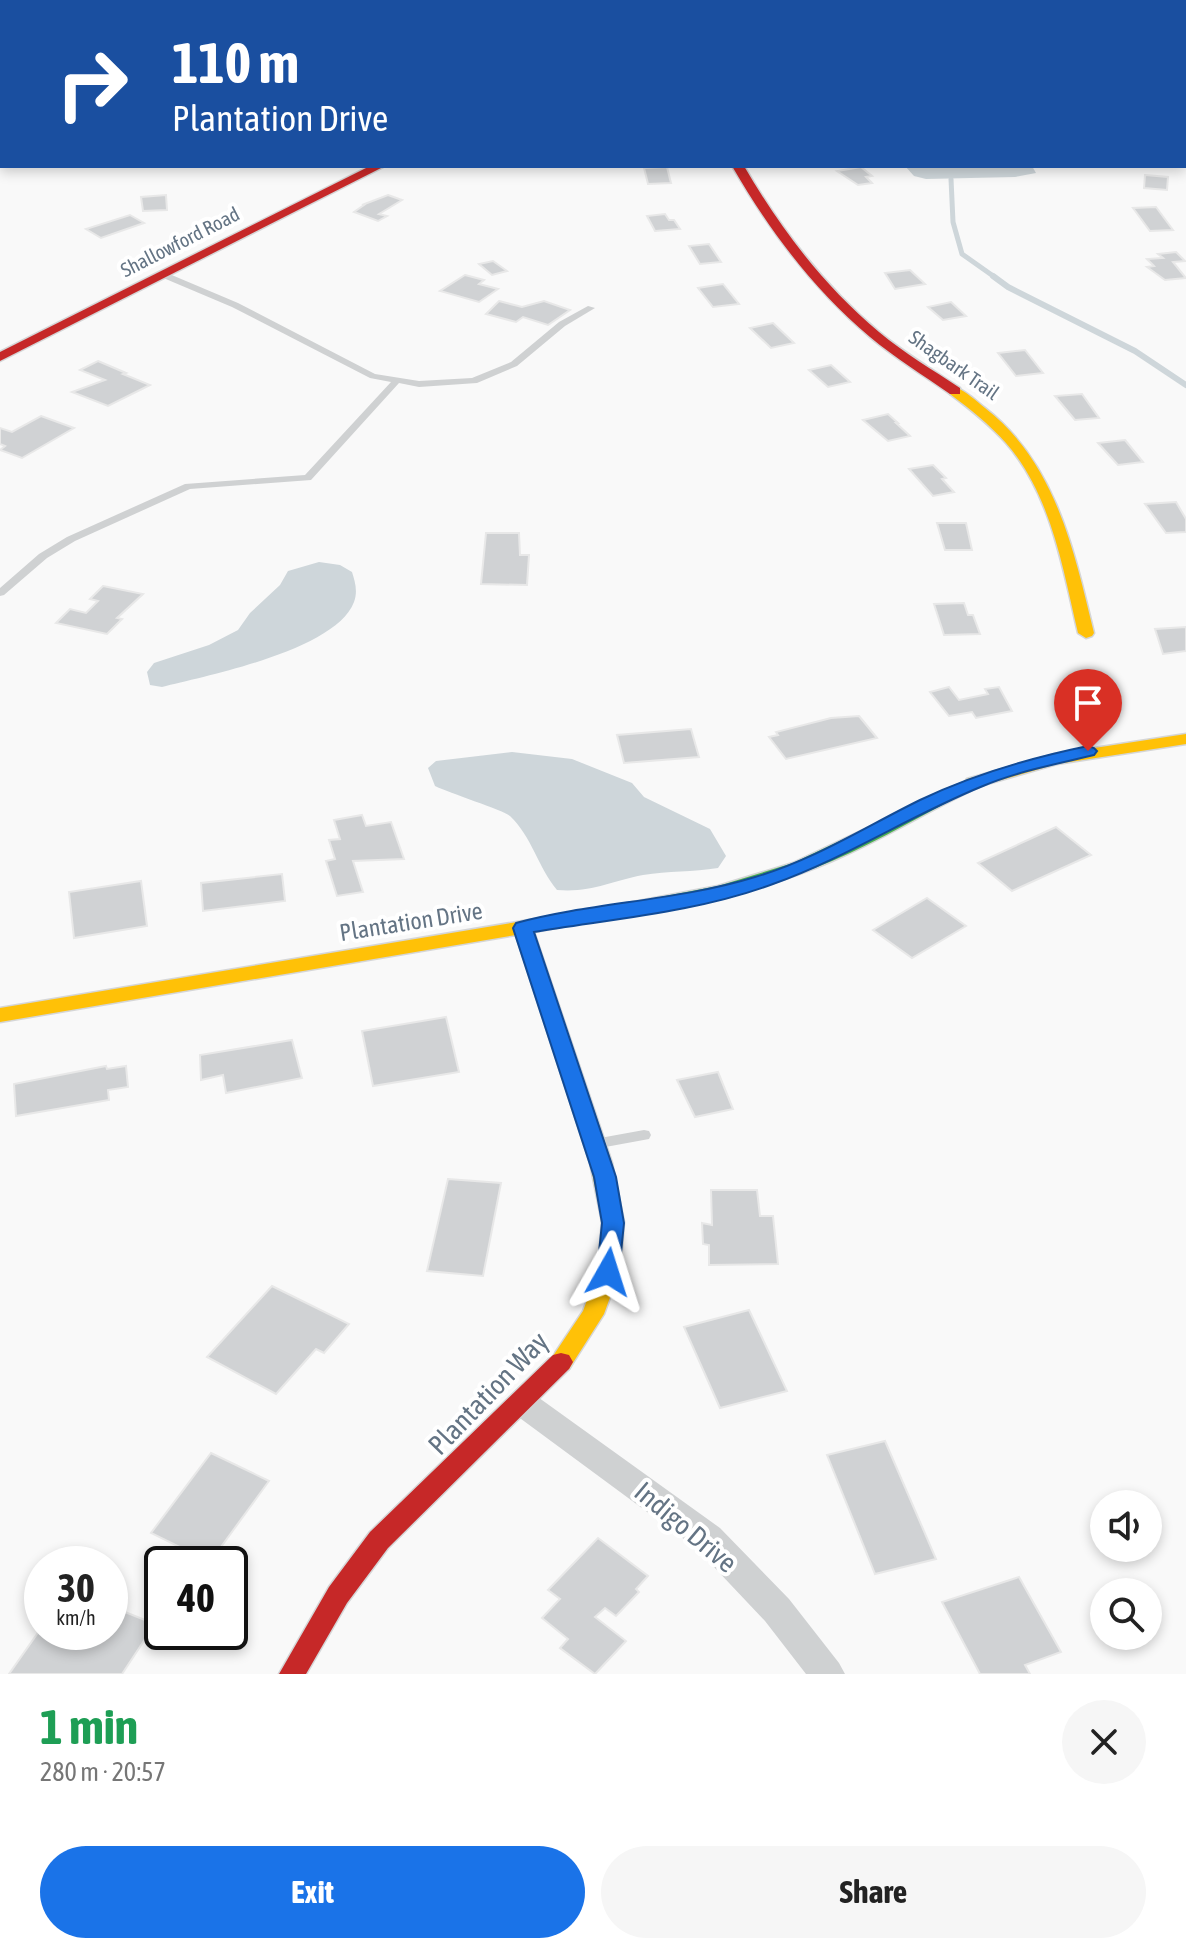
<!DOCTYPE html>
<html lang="en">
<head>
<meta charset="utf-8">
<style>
  body { margin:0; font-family:"Asap Condensed",sans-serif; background:#f6f6f6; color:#222; height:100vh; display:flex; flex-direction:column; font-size:30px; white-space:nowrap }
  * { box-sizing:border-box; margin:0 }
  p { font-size:26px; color:#767676 }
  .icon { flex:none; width:44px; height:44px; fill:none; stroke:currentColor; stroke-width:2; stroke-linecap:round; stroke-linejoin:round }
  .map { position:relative; height:1674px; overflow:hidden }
  .sheet { display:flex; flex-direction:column; background:#fff; flex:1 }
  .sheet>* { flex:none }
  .banner { position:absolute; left:0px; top:0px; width:1186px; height:168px; box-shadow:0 4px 12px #0003; background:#1a4fa0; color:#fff; overflow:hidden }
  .buttons { position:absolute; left:1090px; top:1490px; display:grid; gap:16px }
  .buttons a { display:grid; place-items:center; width:72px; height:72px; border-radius:50%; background:#fff; box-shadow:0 4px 12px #0003; font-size:40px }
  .speed { position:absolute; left:24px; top:1546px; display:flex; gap:16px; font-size:40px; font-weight:700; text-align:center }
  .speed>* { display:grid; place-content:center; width:104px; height:104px; border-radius:50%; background:#fff; box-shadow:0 4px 12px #0003; line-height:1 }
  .speed small { font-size:20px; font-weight:400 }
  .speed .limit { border:4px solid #111; border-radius:12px; background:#fff; color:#111 }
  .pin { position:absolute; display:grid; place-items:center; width:68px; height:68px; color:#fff; margin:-82px -34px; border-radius:50% 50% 50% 0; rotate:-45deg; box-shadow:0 0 8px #0007 }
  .pin .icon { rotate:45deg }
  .me { position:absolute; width:88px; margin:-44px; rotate:6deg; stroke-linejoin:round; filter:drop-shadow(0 0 6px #0008) }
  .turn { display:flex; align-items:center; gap:28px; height:168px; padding:0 40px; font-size:36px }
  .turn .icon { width:104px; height:104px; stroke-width:2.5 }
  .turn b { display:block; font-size:56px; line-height:68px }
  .round { display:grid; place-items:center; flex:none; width:84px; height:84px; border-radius:42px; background:#f6f6f6 }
  .headline { display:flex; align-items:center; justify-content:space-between; height:136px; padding:0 40px }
  h1 { font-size:48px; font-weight:700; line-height:60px; color:#1e9e55 }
  .button { display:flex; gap:16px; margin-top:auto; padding:16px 40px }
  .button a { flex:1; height:92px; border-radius:48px; background:#1a73e8; color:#fff; font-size:32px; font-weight:700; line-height:92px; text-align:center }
  .button a+a { background:#f6f6f6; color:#222 }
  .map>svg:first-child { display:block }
</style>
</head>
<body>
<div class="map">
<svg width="1186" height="1674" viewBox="0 0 1186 1674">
  <rect width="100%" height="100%" fill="#f9f9f9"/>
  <!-- water -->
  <g fill="#ced6da">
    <path d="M905,166H1032L1036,173L1015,177L926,179L914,176Z"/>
    <path d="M319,562L340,565L352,572C355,582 358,591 354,602C336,650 209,675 162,687L150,685L147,672L154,663L209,645L238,630L250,613L280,585L288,571Z"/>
    <path d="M512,752L572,759L632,783L644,797L710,829L726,856L718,868C693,872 668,871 643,875C611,881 591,893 557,890C538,867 532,837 510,816C503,810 449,793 435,786L428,768L436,761Z"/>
  </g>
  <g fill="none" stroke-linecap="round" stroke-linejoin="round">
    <!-- stream-far1 -->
    <path stroke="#ced6da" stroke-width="5" d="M951,179L953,222L962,254L996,278"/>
    <!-- stream -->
    <path stroke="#ced6da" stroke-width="6" d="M993,276L1008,287L1135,351L1186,385"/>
  </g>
  <!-- building -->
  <g fill="#d0d2d4" stroke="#e8e8e8" stroke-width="2">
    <path d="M667,167L671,183L648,184L644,168Z"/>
    <path d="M861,167L872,176L866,177L872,183L858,185L837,171Z"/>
    <path d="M1145,175L1168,177L1167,190L1144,188Z"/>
    <path d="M166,195L167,210L143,211L141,197Z"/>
    <path d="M388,195L402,200L379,214L387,216L378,221L354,212L364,205H362Z"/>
    <path d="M1156,207L1173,230L1150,231L1133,208Z"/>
    <path d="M665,214L669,220H674L680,229L655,231L647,216Z"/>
    <path d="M130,215L144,223L101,238L86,229Z"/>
    <path d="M709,244L721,262L700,264L689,246Z"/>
    <path d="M1176,252L1185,261L1173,262L1186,278L1165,280L1147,267L1154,266L1147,259L1163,258L1158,254Z"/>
    <path d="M493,261L507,271L492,275L479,264Z"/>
    <path d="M910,270L925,284L895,289L885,273Z"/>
    <path d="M465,275L484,280L479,284L498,289L479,302L440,291Z"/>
    <path d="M723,284L739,304L713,307L698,288Z"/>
    <path d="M499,301L522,307L544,301L570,310L548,325L523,317L516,322L486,314Z"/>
    <path d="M951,302L966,316L943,320L928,307Z"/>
    <path d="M773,323L794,343L771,348L750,328Z"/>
    <path d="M1025,350L1043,373L1016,376L998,353Z"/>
    <path d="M98,361L126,373L123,374L150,385L108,406L72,392L105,380L80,370Z"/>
    <path d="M831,365L850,382L828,387L809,370Z"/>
    <path d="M1082,394L1099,418L1075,420L1055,396Z"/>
    <path d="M888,414L898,423H896L910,436L888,441L863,420Z"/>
    <path d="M41,416L74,428L22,458L0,450L5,446L0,444V428L12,432Z"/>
    <path d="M1125,440L1143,462L1118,465L1098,443Z"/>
    <path d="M933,465L946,478L942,479L954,492L933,496L909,469Z"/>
    <path d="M1176,502L1186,519V532L1166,533L1145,504Z"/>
    <path d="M937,523H966L972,550H945Z"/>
    <path d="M486,533H519L520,555H529L527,585L481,584Z"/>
    <path d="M103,586L143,594L117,618L122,619L107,634L56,623L70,609L86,613L98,601L90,599Z"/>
    <path d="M964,603L968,615H973L980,634L944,635L934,604Z"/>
    <path d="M1186,627V651L1163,654L1155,629Z"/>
    <path d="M949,687L959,700L988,694L985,689L999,687L1012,711L976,718L972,712L949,716L930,692Z"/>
    <path d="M859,716L877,738L786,759L769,737L778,735L776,732L831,718Z"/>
    <path d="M691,729L699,757L624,763L617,735Z"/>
    <path d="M362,815L366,826L391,822L404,859L353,861L363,892L337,896L326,861L335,859L329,840L340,839L334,820Z"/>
    <path d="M1056,827L1091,855L1012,891L978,863Z"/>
    <path d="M282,874L285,901L203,911L201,883Z"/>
    <path d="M141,881L147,926L74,938L69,892Z"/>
    <path d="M927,898L966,926L912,958L873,930Z"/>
    <path d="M446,1017L459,1072L373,1086L362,1031Z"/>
    <path d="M292,1040L302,1078L226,1093L223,1075L201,1080L200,1055Z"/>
    <path d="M106,1066L107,1069L126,1066L128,1087L108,1090L109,1100L16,1116L14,1084Z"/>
    <path d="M718,1072L733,1109L695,1117L677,1080Z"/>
    <path d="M448,1179L501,1183L483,1276L427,1271Z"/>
    <path d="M711,1190H757L760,1216H773L778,1264L709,1265V1245L703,1244L702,1223L712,1225Z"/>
    <path d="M272,1286L349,1324L324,1353L316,1349L276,1394L207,1357Z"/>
    <path d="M749,1310L787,1391L720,1408L684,1327Z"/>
    <path d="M885,1441L936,1559L875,1574L827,1455Z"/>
    <path d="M211,1453L269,1481L210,1562L151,1533Z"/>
    <path d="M598,1538L648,1576L636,1589L639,1592L616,1616L605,1608L595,1617L626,1641L595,1674L560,1648L568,1639L542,1618L560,1599L548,1590Z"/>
    <path d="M1019,1577L1061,1652L1025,1665L1030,1674H980L942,1602Z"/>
    <path d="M110,1606L155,1624L122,1674H9L42,1627V1632H110Z"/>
  </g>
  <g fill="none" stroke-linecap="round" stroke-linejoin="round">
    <!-- fast casing -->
    <g stroke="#d5d6d7" stroke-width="3">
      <path id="fast" d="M973,778L982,783L979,787C929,810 882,840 832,861C760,892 683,907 607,919L598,913L607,907L718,886L793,863Z"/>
    </g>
    <!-- slow casing -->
    <g stroke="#d5d6d7" stroke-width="3">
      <g id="slow">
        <path d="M955,387C966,391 976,401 985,408C1056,463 1074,551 1094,633L1092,636L1086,638L1078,633C1063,569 1051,494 1006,443C989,424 970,409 950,394L948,391Z"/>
        <path d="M1186,734V744L1057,764L973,788L964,783L967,779L1055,754Z"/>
        <path d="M607,907L614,909L616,913L614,917L534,932L612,1163L624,1222L620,1270L604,1314L569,1369L561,1371L553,1369L549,1362L583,1311L598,1270L602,1222L590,1163L516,935L0,1022V1008Z"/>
      </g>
    </g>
    <!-- jam casing -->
    <g stroke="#d5d6d7" stroke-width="3">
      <g id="jam">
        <path d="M370,166H385L0,361V352Z"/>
        <path d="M732,166H744C780,228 823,285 879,332C904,353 933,370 960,388V394H950C923,375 895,358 870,337C813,289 769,230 732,166Z"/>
        <path d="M561,1353L569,1355L573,1362L569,1369L388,1548L347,1603L306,1674H279L329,1587L370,1532L553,1355Z"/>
      </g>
    </g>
    <!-- lane -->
    <g fill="#cfd1d2" fill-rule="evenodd">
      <path d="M161,273H167L238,303L375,374L419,381L472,378L511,362L559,322L588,306L595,308L565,326L517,366L477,383L419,387L399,383L311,480L190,489L75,541L47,558L4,595L0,596V588L39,554L67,537L185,484L305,475L391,382L370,378L232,307L161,277Z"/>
      <path d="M644,1130L649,1131L651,1135L649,1139L600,1148L595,1147L593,1143L595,1139L600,1138Z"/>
    </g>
    <!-- street -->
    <path fill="#cfd1d2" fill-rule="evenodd" d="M524,1391L535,1395L720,1528L789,1599L839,1663L845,1674H806L765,1621L696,1548L513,1413L508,1404L513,1395Z"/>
    <!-- fast -->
    <use href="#fast" fill="#4caf50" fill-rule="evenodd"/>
    <!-- slow -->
    <use href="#slow" fill="#ffc107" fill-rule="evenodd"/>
    <!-- jam -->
    <use href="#jam" fill="#c62828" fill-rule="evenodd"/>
  </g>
  <!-- route -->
  <path fill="#1a73e8" stroke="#114b97" stroke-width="2" d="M1088,746L1094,748L1097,751L1094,755C1057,764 1019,771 983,786C911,815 846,858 773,884C698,912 612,919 534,932L616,1177L624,1223L619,1272L616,1278L608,1281L600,1278L597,1272L602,1223L594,1177L513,928L516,923C594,902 677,901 755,877C814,860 865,827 920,800C974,774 1030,758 1088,746Z"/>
  <g text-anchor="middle" stroke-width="8" stroke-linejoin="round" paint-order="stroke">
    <!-- far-street labels -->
    <g font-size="20" fill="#647484" stroke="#fff">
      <text transform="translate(180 242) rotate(-27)" y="7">Shallowford Road</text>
      <text transform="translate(954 365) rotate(35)" y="7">Shagbark Trail</text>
    </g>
    <!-- street labels -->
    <g font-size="24" fill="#647484" stroke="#fff">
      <text transform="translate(411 922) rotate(-9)" y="8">Plantation Drive</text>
    </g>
    <!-- near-street labels -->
    <g font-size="28" fill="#647484" stroke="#fff">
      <text transform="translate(488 1393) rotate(-46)" y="10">Plantation Way</text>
      <text transform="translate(686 1527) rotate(40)" y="10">Indigo Drive</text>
    </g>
  </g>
</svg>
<div class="buttons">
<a><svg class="icon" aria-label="sound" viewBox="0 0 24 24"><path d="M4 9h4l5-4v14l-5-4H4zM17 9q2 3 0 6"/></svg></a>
<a><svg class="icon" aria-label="search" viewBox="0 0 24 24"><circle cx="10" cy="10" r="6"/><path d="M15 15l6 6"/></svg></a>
</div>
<div class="speed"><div>30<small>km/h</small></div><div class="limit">40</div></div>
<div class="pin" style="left:1088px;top:751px;background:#d93025"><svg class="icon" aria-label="arrive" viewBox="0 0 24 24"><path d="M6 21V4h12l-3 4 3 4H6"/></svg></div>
<svg class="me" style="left:608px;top:1272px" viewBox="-20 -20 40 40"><path d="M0-17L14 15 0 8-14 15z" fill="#1a73e8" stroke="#fff" stroke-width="4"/></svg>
<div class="banner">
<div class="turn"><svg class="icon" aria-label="right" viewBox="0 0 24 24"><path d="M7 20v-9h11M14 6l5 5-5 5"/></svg><div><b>110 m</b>Plantation Drive</div></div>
</div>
</div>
<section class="sheet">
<div class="headline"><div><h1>1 min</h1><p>280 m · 20:57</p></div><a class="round"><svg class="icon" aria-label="close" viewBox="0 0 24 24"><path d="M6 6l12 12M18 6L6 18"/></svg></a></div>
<div class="button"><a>Exit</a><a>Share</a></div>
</section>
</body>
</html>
